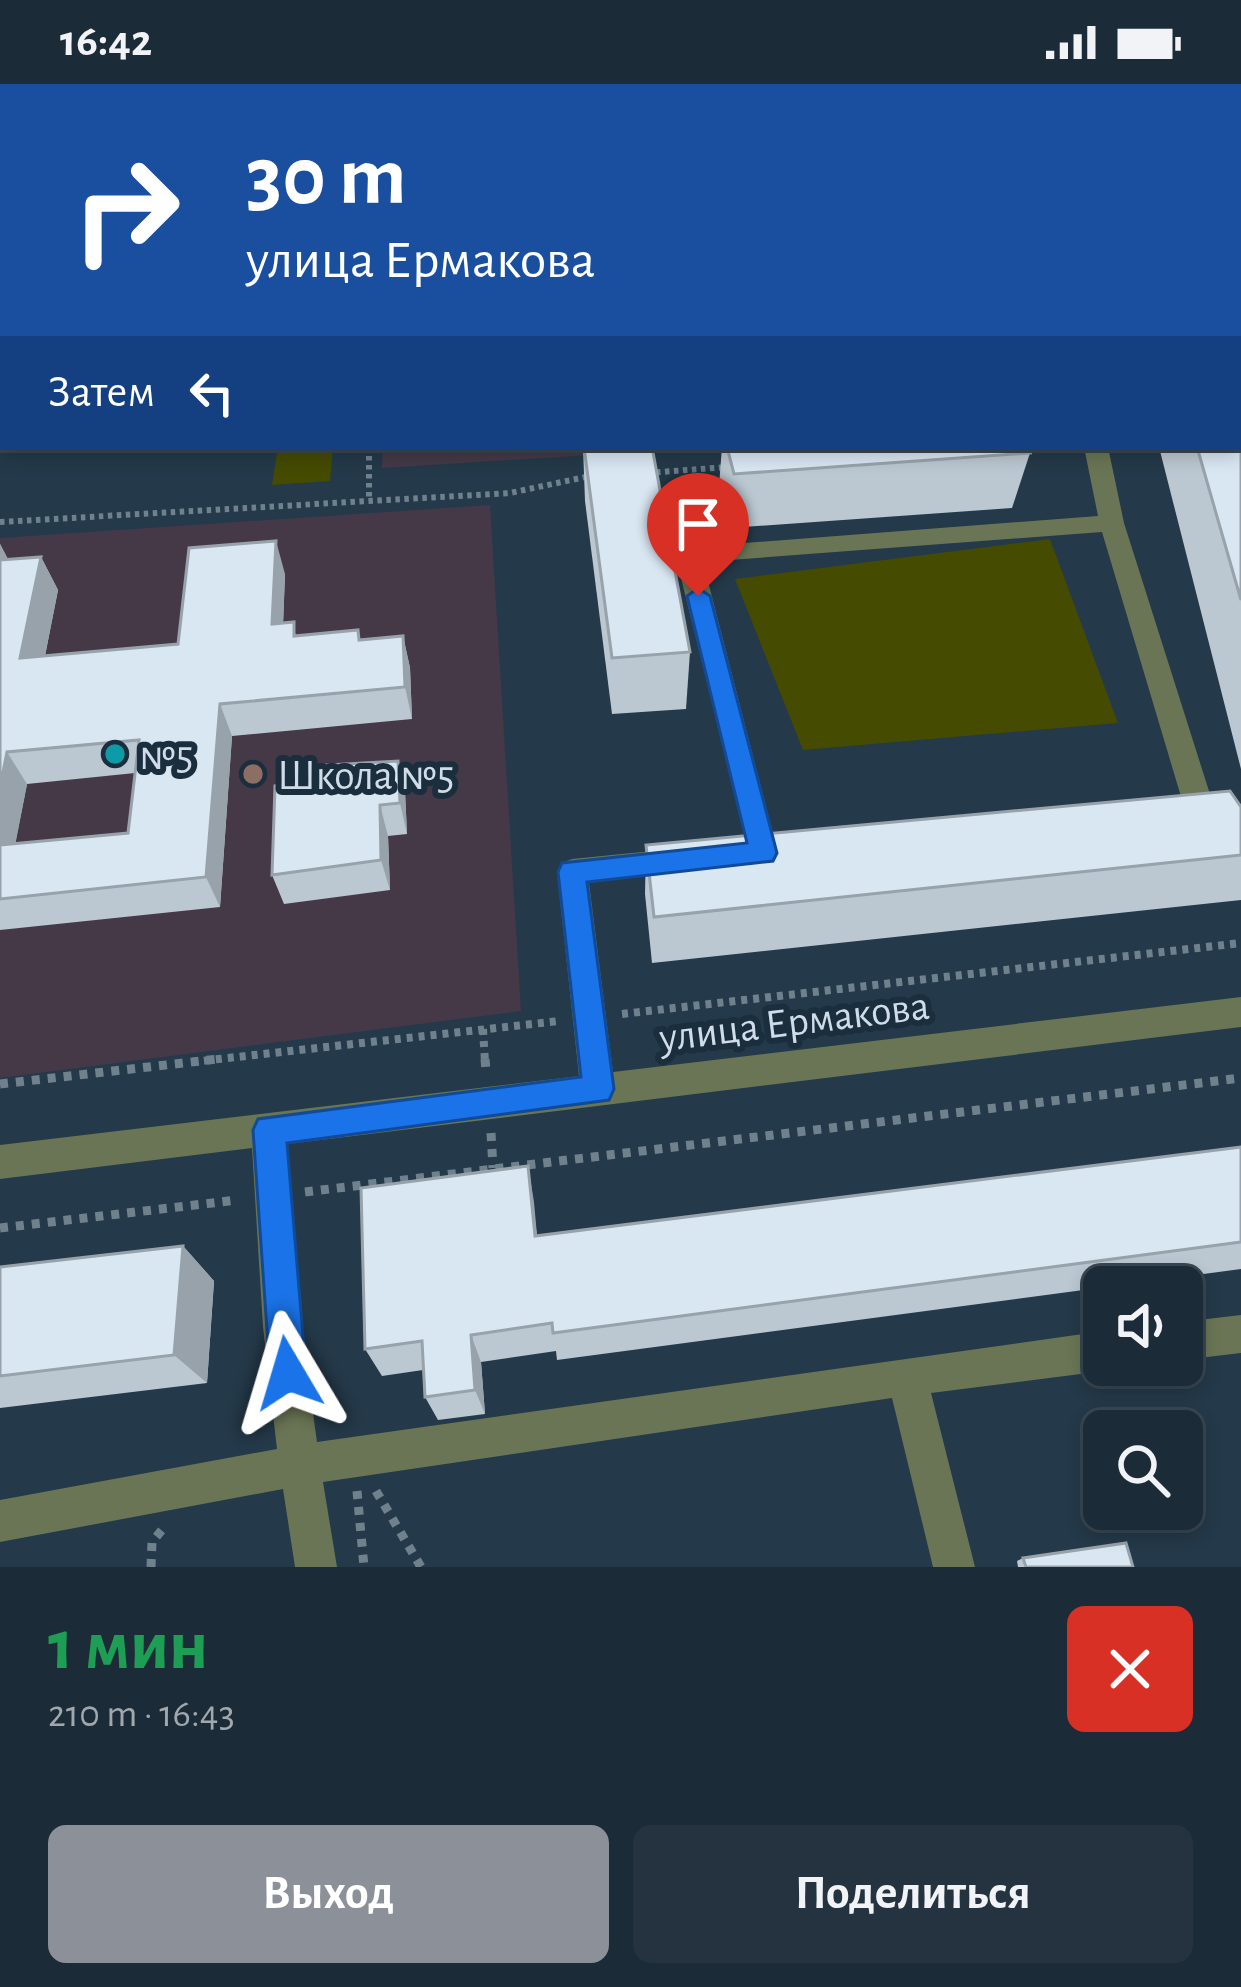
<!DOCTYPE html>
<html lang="ru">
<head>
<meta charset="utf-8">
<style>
  body { margin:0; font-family:"Alegreya Sans",sans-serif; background:#24333f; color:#f1f3f6; height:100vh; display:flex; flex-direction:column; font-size:45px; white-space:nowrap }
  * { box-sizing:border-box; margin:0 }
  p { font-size:39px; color:#a0a7ad }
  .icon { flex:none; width:66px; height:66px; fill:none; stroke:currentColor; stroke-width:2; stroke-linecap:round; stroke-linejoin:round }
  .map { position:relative; height:1483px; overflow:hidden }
  .drawer { display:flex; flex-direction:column; background:#1b2b37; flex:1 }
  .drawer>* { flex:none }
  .top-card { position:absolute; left:0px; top:0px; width:1242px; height:366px; box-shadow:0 6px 18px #0003,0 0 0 3px #394752; background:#1a4fa0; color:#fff; overflow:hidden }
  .fabs { position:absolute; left:1083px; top:1182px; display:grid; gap:24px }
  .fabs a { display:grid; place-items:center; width:120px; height:120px; border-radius:18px; background:#1b2b37; box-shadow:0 6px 18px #0003,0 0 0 3px #394752; font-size:60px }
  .pin { position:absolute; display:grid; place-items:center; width:102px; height:102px; color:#fff; margin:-123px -51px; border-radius:50% 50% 50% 0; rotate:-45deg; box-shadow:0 0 12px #0007 }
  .pin .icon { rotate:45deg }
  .me { position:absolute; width:132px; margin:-66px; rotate:353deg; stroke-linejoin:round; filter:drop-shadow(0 0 9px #0008) }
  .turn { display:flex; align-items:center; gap:42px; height:252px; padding:0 48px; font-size:54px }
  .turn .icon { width:156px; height:156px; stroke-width:2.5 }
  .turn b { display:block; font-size:84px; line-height:102px }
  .then { display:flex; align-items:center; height:114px; padding:0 48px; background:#0003; gap:24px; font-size:45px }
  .round { display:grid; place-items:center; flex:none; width:126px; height:126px; border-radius:18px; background:#24333f }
  .overview { display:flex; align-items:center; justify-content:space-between; height:204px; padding:0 48px }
  h1 { font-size:72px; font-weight:700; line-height:90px; color:#1e9e55 }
  .action { display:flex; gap:24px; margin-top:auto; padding:24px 48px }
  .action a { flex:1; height:138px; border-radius:18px; background:#8c9099; color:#fff; font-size:48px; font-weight:700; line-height:138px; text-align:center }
  .action a+a { background:#24333f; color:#f1f3f6 }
  .status { display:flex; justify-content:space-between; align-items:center; height:84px; padding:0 60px; background:#1b2b37; direction:ltr }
  .status svg { height:33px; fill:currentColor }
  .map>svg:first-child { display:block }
</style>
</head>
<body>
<div class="status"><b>16:42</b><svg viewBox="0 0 49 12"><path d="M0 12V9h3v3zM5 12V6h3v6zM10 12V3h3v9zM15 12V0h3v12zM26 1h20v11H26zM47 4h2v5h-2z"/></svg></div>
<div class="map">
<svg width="1241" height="1483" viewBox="0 0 1241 1483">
  <rect width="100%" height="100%" fill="#243949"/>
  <!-- education -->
  <g fill="#453948">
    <path d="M383,363H719L382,384Z"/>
    <path d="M490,421L521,927L0,994V454Z"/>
  </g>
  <!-- green -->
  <g fill="#454b00">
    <path d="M278,363H333L330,397L272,401Z"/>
    <path d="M1050,455L1118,639L803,666L735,495Z"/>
  </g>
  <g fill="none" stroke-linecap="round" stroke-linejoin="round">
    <!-- path-far3 -->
    <path stroke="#70818e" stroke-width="4.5" stroke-dasharray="4.5 4.5" stroke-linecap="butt" d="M1239,168L1241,174"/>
    <!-- path-far2 -->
    <g stroke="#70818e" stroke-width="6" stroke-dasharray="4.5 4.5" stroke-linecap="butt">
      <path d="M369,363V417"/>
      <path d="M1018,364L1036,363"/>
      <path d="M647,389L728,383"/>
      <path d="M0,438L510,409L590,392"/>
    </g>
    <!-- path-far1 -->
    <g stroke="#70818e" stroke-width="8" stroke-dasharray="6 6" stroke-linecap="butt">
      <path d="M622,930L1241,859"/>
      <path d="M483,945L485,978"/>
      <path d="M192,978L559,937"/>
    </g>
    <!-- path -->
    <g stroke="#70818e" stroke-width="9" stroke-dasharray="8 8" stroke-linecap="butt">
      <path d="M485,975L486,987"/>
      <path d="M0,1000L218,975"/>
      <path d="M491,1049L493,1084"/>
      <path d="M305,1108L1241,994"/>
      <path d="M0,1144L237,1116"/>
      <path d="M357,1407L364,1483"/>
      <path d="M376,1407L421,1483"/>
      <path d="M151,1483L152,1458L162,1446"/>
    </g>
    <!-- minor -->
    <g fill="#6a7555" fill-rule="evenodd">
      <path d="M482,0H500L501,3H483Z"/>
      <rect x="578" y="0" width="18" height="3"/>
      <rect x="1018" y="0" width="18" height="3"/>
      <path d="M1209,0H1227L1228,3H1210Z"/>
      <rect x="1239" y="11" width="2" height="10"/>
      <rect x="1239" y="48" width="2" height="16"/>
      <path d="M3,274V290L0,291V275Z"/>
      <rect x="1239" y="277" width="2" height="14"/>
      <path d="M1084,363H1108L1124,439L1215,726L1211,734L1178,740L1167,736L1163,728L1167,720L1182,716L1102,448L703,478L778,769L774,778L763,782L752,778L675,470L679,464L1098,432Z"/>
      <path d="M682,764L693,768L697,777L693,786L589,799L613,988L1241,913V943L288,1060L301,1243L317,1358L1104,1247V1281H1117L1104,1287L931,1309L975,1483H933L892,1314L323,1398L337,1483H295L283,1405L0,1458V1416L277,1365L263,1243L252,1064L0,1095V1061L579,992L557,788L561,779L572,775Z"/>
      <path d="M1241,1231V1269L1182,1276V1238Z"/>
    </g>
  </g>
  <!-- wall -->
  <g fill="#bbc7d1" fill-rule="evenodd">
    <path d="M101,0H151L150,3H102Z"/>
    <path d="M1065,0H1139L1140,3H1066Z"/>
    <path d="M0,70H3V196L0,197Z"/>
    <path d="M1241,302V685L1159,363H1239Z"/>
    <path d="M583,363L690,568L686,625L612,630L585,417Z"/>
    <path d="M722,363H1027L1030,369L1012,424L729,444L719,402Z"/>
    <path d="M0,460L8,476L41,473L58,506L45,572L178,560L285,490L283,539L298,552L361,555L403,552L410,584L412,635L232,652L220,823L0,846ZM135,689L128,749L15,760L27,700Z"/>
    <path d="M398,677L405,708L407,750L388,752L390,806L284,820L272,791Z"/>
    <path d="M1241,723V816L652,879L645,810L646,761Z"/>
    <path d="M1241,1063V1185L557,1276L556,1267L481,1278L485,1330L438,1336L425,1313L423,1286L382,1292L365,1265L528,1082L537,1152Z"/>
    <path d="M183,1162L214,1197L207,1299L0,1324V1183Z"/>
    <path d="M1023,1474L1133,1483H1018L1017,1477Z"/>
  </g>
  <!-- shaded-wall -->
  <g fill="#98a2aa">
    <path d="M276,457L285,490L282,573L272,540Z"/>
    <path d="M0,460L15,488L0,492Z"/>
    <path d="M41,473L58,506L38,607L20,574Z"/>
    <path d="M403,552L410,584L412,635L405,603Z"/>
    <path d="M220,620L232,652L220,823L206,793Z"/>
    <path d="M7,668L27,700L9,793L0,779V703Z"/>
    <path d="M398,677L405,708L407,750L400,719Z"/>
    <path d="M380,721L388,752L390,806L381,776Z"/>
    <path d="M528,1082L534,1118L540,1184L535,1152Z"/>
    <path d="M183,1162L214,1197L207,1299L174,1271Z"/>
    <path d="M471,1251L481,1278L485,1330L475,1306Z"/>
  </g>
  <!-- building -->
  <g fill="#d9e7f3" stroke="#98a2aa" stroke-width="3">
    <rect x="272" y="0" width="104" height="3"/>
    <path d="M528,0H573L574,3H528Z"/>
    <path d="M1095,0H1139L1140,3H1096Z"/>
    <rect x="0" y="70" width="3" height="103"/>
    <path d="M1239,296L1241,302V516L1197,363H1239Z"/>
    <path d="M584,363H652L690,568L612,574Z"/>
    <path d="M727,363H1027L1030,369L734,390Z"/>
    <path d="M276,457L272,540L294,538V552L358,546L359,556L403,552L405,603L220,620L206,793L0,815V761L128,749L139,656L7,668L0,703V476L41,473L20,574L178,560L189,464Z"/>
    <path d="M398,677L400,719L380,721L381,776L272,791L275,702L310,699V682Z"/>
    <path d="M1230,707L1241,723V771L654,833L646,761Z"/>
    <path d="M1241,1063V1158L553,1249L552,1239L471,1251L475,1306L425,1313L422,1257L365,1265L361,1104L528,1082L535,1152Z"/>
    <path d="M183,1162L174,1271L0,1292V1183Z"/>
    <path d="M1126,1459L1133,1483H1026L1023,1474Z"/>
  </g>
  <!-- route -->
  <path fill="#1a73e8" stroke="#114b97" stroke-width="3" d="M698,504L710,512L777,769L773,777L587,798L614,1005L609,1016L287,1059L306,1289L300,1302L288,1307L275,1302L270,1289L253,1046L258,1035L581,993L558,788L562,779L747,759L687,512Z"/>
  <!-- markers -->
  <circle fill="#0f9aa8" stroke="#1a2e3e" stroke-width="4.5" cx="115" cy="670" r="12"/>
  <circle fill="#8d6e63" stroke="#1a2e3e" stroke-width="4.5" cx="253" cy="690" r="12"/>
  <g text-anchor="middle" stroke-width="12" stroke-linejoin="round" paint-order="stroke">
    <!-- poi labels -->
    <g font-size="42" fill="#d0dce7" stroke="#1a2e3e" text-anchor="start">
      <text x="139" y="685">№5</text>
      <text x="277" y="705">Школа №5</text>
    </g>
    <!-- street labels -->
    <g font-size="42" fill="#d0dce7" stroke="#1a2e3e">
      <text transform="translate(794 936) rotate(-7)" y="15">улица Ермакова</text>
    </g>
  </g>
</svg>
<div class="fabs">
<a><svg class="icon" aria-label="sound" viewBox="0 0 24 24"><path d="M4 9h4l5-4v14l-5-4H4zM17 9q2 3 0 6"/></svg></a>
<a><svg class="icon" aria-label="search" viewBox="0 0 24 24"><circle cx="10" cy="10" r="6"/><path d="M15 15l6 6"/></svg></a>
</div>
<div class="pin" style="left:698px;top:512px;background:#d93025"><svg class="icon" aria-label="arrive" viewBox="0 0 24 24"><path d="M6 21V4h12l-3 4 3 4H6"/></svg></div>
<svg class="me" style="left:288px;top:1289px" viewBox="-20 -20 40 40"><path d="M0-17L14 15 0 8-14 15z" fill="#1a73e8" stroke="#fff" stroke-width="4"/></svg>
<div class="top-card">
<div class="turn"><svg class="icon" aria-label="right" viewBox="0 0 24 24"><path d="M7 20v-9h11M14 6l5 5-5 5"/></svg><div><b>30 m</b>улица Ермакова</div></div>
<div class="then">Затем<svg class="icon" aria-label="left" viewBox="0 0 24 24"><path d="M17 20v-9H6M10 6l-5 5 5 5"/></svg></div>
</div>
</div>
<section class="drawer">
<div class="overview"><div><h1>1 мин</h1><p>210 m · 16:43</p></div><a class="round" style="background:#d93025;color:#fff"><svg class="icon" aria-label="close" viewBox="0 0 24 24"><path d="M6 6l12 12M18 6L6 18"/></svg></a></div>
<div class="action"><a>Выход</a><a>Поделиться</a></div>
</section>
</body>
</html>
